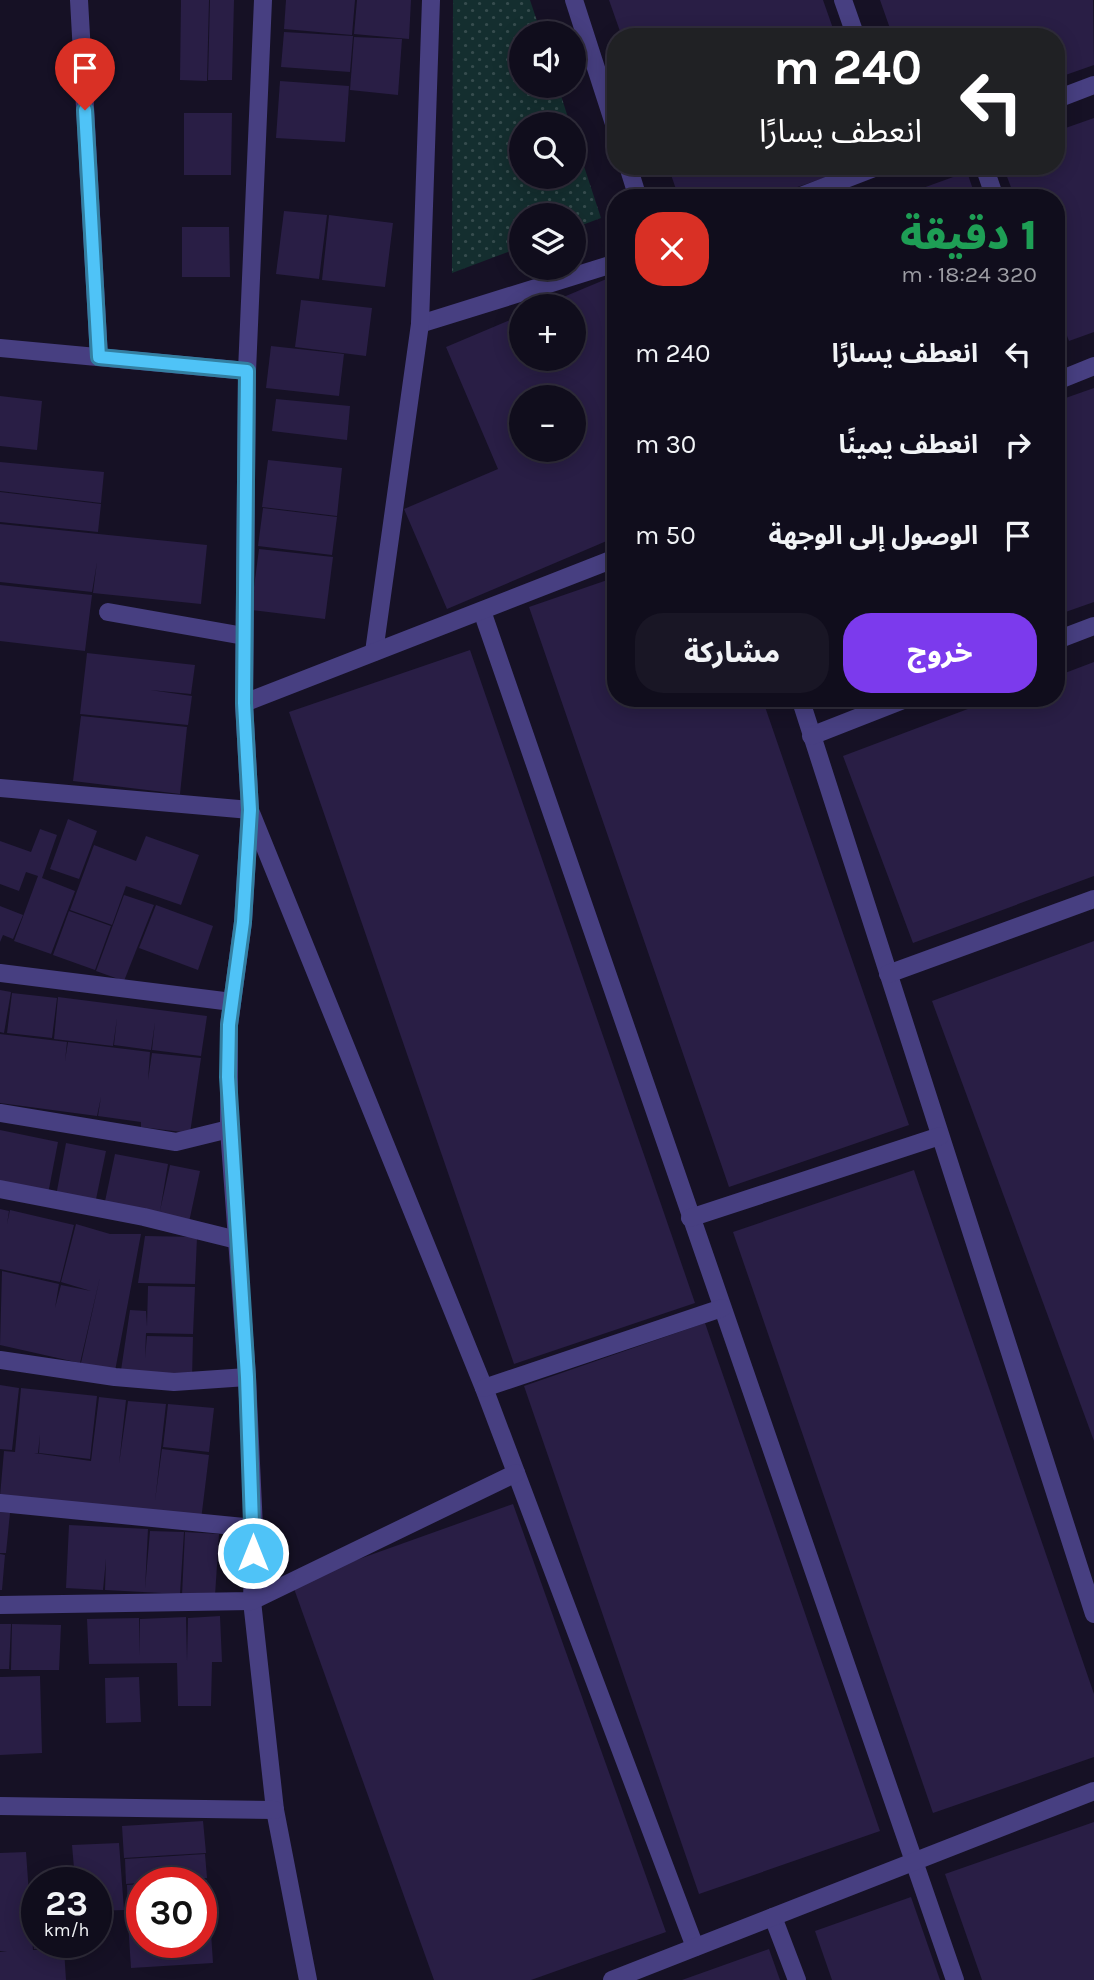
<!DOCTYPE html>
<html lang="ar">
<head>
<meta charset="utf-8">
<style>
  body { margin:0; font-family:Karla,"Noto Sans Arabic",sans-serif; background:#191625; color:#f1f3f6; direction:rtl; height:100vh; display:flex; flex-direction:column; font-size:26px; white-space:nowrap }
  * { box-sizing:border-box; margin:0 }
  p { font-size:23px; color:#9c9ca3 }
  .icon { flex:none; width:38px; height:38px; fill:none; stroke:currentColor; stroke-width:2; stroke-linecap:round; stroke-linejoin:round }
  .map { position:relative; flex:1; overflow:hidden; direction:ltr }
  .sheet { position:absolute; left:607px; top:189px; width:458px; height:518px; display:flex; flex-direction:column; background:#100d1c; border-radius:28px; box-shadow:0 4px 18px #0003,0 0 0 2px #302d3b; direction:rtl }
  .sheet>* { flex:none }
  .top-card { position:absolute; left:607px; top:28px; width:458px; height:147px; border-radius:28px; box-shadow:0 4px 18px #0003,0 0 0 2px #302d3b; direction:rtl; background:#202124; color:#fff; overflow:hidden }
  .buttons { position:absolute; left:509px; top:21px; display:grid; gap:14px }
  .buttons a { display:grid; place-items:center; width:77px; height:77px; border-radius:50%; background:#100d1c; box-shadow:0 4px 18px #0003,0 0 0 2px #302d3b; font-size:35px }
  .speed { position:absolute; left:21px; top:1867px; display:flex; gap:14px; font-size:35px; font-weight:700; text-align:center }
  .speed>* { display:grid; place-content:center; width:91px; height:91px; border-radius:50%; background:#100d1c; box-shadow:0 4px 18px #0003,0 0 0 2px #302d3b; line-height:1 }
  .speed small { font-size:18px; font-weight:400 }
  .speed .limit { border:10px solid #d22; background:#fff; color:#111 }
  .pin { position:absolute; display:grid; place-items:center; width:60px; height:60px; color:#fff; margin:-72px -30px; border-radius:50% 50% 50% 0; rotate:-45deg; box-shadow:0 0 7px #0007 }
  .pin .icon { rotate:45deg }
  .me { position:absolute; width:77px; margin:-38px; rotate:0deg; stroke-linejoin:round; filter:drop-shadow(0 0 5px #0008) }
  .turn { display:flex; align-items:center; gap:24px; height:147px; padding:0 28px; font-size:32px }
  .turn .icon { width:91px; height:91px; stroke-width:2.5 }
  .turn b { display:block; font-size:49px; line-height:60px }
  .round { display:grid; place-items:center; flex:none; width:74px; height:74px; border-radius:28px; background:#191625 }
  .summary { display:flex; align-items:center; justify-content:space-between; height:119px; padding:0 28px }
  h1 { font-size:42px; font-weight:800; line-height:52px; color:#1e9e55 }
  .cta { display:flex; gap:14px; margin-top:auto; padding:14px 28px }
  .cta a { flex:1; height:80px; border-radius:28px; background:#7c3aed; color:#fff; font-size:28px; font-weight:800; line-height:80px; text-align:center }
  .cta a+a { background:#191625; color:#f1f3f6 }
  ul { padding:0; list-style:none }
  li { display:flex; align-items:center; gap:21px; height:91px; padding:0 28px }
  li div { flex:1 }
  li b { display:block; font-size:26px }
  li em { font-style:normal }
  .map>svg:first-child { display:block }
</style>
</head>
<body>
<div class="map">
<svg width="1094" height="1980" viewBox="0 0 1094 1980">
  <defs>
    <pattern id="garden-dots" width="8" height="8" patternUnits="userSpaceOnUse" patternTransform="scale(1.75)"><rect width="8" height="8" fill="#142e2f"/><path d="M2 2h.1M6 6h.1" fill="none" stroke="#364c4e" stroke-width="1.8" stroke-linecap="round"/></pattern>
  </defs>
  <rect width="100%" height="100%" fill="#161125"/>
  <!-- garden -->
  <path fill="url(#garden-dots)" d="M453,0H530L541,33H522V86H558L570,124H522V177H574V136L601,218L574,228V215H522L521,247L452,273Z"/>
  <!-- building -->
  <g fill="#291e45" fill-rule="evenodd">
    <path d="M181,0H209L207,81L180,80Z"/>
    <path d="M210,0H234L232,80H208Z"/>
    <path d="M286,0H355L352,35L284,29Z"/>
    <path d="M357,0H411L409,39L354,34Z"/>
    <path d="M609,0H823L836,37H622Z"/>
    <path d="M880,0H1093L1094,65L1057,78V37H893Z"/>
    <path d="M284,32L353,36L350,72L281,67Z"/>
    <path d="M354,37L402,39L398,95L350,90Z"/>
    <path d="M280,81L349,86L345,142L276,138Z"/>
    <path d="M184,113H232L231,175H184Z"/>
    <path d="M1094,118V332L1069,341L1057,310V198H1015L1003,166H1057V131Z"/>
    <path d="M668,166H855V167L766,198H679Z"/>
    <path d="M967,172L976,198H898V197Z"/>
    <path d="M284,211L327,215L319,279L276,274Z"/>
    <path d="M329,215L393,223L385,287L322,280Z"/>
    <path d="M182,227H229L230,277H182Z"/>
    <path d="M616,275V537L447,609L404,509L498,469L446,347L522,315V359H574V306H542ZM522,397H574V450H522Z"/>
    <path d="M301,300L372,308L366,356L295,347Z"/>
    <path d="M271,346L344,354L339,396L266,388Z"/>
    <path d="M1094,388V602L1057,615V401Z"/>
    <path d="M0,396L42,401L37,450L0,446Z"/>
    <path d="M276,399L350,406L347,440L272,431Z"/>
    <path d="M268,460L342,468L337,516L262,507Z"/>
    <path d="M0,462L104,472L101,503L0,491Z"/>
    <path d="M0,492L101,504L98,532L0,522Z"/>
    <path d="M263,508L337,517L332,555L258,546Z"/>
    <path d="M0,524L207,545L201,604L93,593L97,562L92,592L0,582Z"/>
    <path d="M259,549L333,557L325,619L251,610Z"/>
    <path d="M616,577V698H762L909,1125L729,1187L529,607Z"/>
    <path d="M0,585L92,595L85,651L0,641Z"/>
    <path d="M470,650L695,1303L514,1364L289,712Z"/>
    <path d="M87,653L195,665L191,694L150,690L192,696L188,725L80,714Z"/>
    <path d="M1094,662V876L913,943L843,756L997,698H1057V676Z"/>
    <path d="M81,716L187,727L180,794L73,781Z"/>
    <path d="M68,819L97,831L79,879L50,869Z"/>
    <path d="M40,829L57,835L42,878L75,891L51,954L14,941L38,876L26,872L19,891L0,884V841L31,852Z"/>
    <path d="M146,836L199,855L181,905L126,886L112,925L70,910L94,845L136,861Z"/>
    <path d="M124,895L154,905L124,981L96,971Z"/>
    <path d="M156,905L213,926L198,970L139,948Z"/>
    <path d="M0,906L23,915L13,939L3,935L0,942Z"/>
    <path d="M69,911L111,926L95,970L53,955Z"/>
    <path d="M1094,941V1441L932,1001Z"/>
    <path d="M0,990L11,992L4,1033L0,1032Z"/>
    <path d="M12,993L57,998L52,1038L7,1033Z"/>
    <path d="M58,997L207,1016L201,1056L152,1050L155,1022L151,1050L114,1045L117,1018L113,1046L54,1039Z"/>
    <path d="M0,1034L67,1042L65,1061L68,1042L150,1052L148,1080L152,1053L201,1058L190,1133L141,1127V1122L98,1116L101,1097L97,1116L0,1103Z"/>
    <path d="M0,1130L58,1142L48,1194L0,1184Z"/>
    <path d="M66,1143L106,1151L95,1204L56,1196Z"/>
    <path d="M115,1154L168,1164L160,1211L170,1165L200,1171L189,1222L104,1206Z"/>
    <path d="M914,1170L1094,1694V1757L933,1813L733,1232Z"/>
    <path d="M0,1209L9,1211L7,1224L10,1210L74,1225L60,1282L0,1269Z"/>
    <path d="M76,1224L110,1234H141L115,1371L81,1363L100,1277L80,1363L0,1345L2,1271L59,1284L55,1308L61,1285L91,1291L61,1282Z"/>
    <path d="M145,1236L197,1237L195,1284L138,1283Z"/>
    <path d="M148,1286L195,1287L193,1334L146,1333L145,1358L147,1336L193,1337L192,1379L120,1377L130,1310L146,1311L147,1326Z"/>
    <path d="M705,1323L880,1831L699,1894L524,1386Z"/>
    <path d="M0,1385L19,1388L12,1450L0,1449Z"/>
    <path d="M21,1388L97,1396L90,1459L39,1453L40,1435L38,1453H34L91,1461L99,1397L126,1400L119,1464L128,1401L166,1404L155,1501L162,1449L209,1455L201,1520L0,1496L4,1451L15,1452Z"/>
    <path d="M168,1404L214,1408L209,1452L163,1447Z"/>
    <path d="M513,1504L666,1932L531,1980H434L292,1583Z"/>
    <path d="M0,1512L10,1513L6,1553H0Z"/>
    <path d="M69,1525L148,1529L145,1589L150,1531L184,1532L180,1594L105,1590L106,1559L103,1590L66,1588Z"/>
    <path d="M185,1532L219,1534L215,1596L182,1595Z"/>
    <path d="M0,1554L5,1555L2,1590H0Z"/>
    <path d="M220,1616L222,1662H212L211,1706H178L177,1663L89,1664L87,1619L139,1618L140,1656V1619L186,1617L187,1661L188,1618Z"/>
    <path d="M0,1624H11L9,1669H0Z"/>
    <path d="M12,1624L61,1625L59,1670H11Z"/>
    <path d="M40,1676L42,1753L0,1755V1677Z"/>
    <path d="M139,1677L141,1722L106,1723L105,1678Z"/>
    <path d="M203,1821L206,1853L124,1858L122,1826Z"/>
    <path d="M1094,1822V1980H982L945,1874Z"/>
    <path d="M119,1843L124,1910L96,1911V1883H52V1870L74,1868L72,1845Z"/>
    <path d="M26,1852L33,1950L64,1949L66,1980H0V1952H7L0,1951V1853Z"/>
    <path d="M205,1854L207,1878L126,1884L125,1859Z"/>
    <path d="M207,1880L210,1917H201V1883L189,1881Z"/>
    <path d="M37,1883V1942H78V1947L34,1949L30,1884Z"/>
    <path d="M142,1884V1921H128L127,1885Z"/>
    <path d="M911,1897L940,1980H832L815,1931Z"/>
    <path d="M201,1918H210L213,1963L131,1968L128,1922H142V1942H201Z"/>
    <path d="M769,1949L780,1980H682Z"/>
  </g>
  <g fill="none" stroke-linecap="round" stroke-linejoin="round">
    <!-- lane -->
    <g stroke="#473f81" stroke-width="18">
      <path d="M79,0L99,357"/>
      <path d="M108,612L244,636"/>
    </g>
    <!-- street -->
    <g stroke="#473f81" stroke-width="18">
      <path d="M263,0L247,371L244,703L250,810L243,922L229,1025V1129L247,1377L254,1528L252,1601L275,1810L308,1980"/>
      <path d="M574,0L616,130"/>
      <path d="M843,0L856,37"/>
      <path d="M1057,99L1094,85"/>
      <path d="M628,166L638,198"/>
      <path d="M984,166L995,198"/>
      <path d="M796,198L879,166"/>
      <path d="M420,324L616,263"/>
      <path d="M0,348L247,371"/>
      <path d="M1057,381L1094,366"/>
      <path d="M482,611L955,1980"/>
      <path d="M1057,640L1094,626"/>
      <path d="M374,652L420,324L431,0"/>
      <path d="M800,698L1094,1614"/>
      <path d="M244,703L616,558"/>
      <path d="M811,736L908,698"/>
      <path d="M0,788L250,810"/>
      <path d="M251,813L484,1388L695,1947"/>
      <path d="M0,973L232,1002"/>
      <path d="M888,974L1094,899"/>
      <path d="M0,1113L176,1142L229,1129"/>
      <path d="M0,1189L144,1217L237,1240"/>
      <path d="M690,1218L940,1136"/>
      <path d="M0,1360L115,1377L174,1382L247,1377"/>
      <path d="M484,1388L722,1308"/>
      <path d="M0,1503L254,1528"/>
      <path d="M0,1605L252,1601L516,1473"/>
      <path d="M0,1806L275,1810"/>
      <path d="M773,1917L797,1980"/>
      <path d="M612,1980L1094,1791"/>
    </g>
  </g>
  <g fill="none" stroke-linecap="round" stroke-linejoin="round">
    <!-- route casing -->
    <g stroke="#337fa1" stroke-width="18">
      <path id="route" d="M85,110L99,357L247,371L244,703L250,810L243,922L229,1025L228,1077L247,1377L253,1553"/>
    </g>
    <!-- route -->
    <use href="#route" stroke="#4fc3f7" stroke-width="12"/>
  </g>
</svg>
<div class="buttons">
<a><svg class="icon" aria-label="sound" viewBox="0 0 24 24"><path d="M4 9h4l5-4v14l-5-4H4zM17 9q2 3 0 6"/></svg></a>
<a><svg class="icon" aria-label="search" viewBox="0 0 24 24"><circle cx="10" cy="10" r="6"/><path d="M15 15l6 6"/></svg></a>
<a><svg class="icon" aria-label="layers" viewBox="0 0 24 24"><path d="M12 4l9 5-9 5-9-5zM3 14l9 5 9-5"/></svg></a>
<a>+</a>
<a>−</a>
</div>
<div class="speed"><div>23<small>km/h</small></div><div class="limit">30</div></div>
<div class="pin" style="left:85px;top:110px;background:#d93025"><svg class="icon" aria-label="arrive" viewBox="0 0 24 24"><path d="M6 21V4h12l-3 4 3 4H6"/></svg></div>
<svg class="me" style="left:253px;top:1553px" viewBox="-20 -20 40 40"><circle r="17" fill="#4fc3f7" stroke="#fff" stroke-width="3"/><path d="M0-11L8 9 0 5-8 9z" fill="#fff"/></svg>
<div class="top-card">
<div class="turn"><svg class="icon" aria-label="left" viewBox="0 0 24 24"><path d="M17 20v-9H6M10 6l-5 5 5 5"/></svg><div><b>240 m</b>انعطف يسارًا</div></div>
</div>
<section class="sheet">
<div class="summary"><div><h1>1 دقيقة</h1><p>320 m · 18:24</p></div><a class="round" style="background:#d93025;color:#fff"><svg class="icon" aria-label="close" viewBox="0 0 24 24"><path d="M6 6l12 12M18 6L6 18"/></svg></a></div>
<ul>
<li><svg class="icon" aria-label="left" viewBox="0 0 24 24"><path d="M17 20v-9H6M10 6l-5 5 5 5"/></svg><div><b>انعطف يسارًا</b></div><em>240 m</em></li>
<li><svg class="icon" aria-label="right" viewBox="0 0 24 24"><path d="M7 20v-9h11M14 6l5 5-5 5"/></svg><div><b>انعطف يمينًا</b></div><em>30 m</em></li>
<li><svg class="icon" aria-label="arrive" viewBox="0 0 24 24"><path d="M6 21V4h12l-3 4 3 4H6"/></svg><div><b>الوصول إلى الوجهة</b></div><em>50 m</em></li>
</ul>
<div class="cta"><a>خروج</a><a>مشاركة</a></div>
</section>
</div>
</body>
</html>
